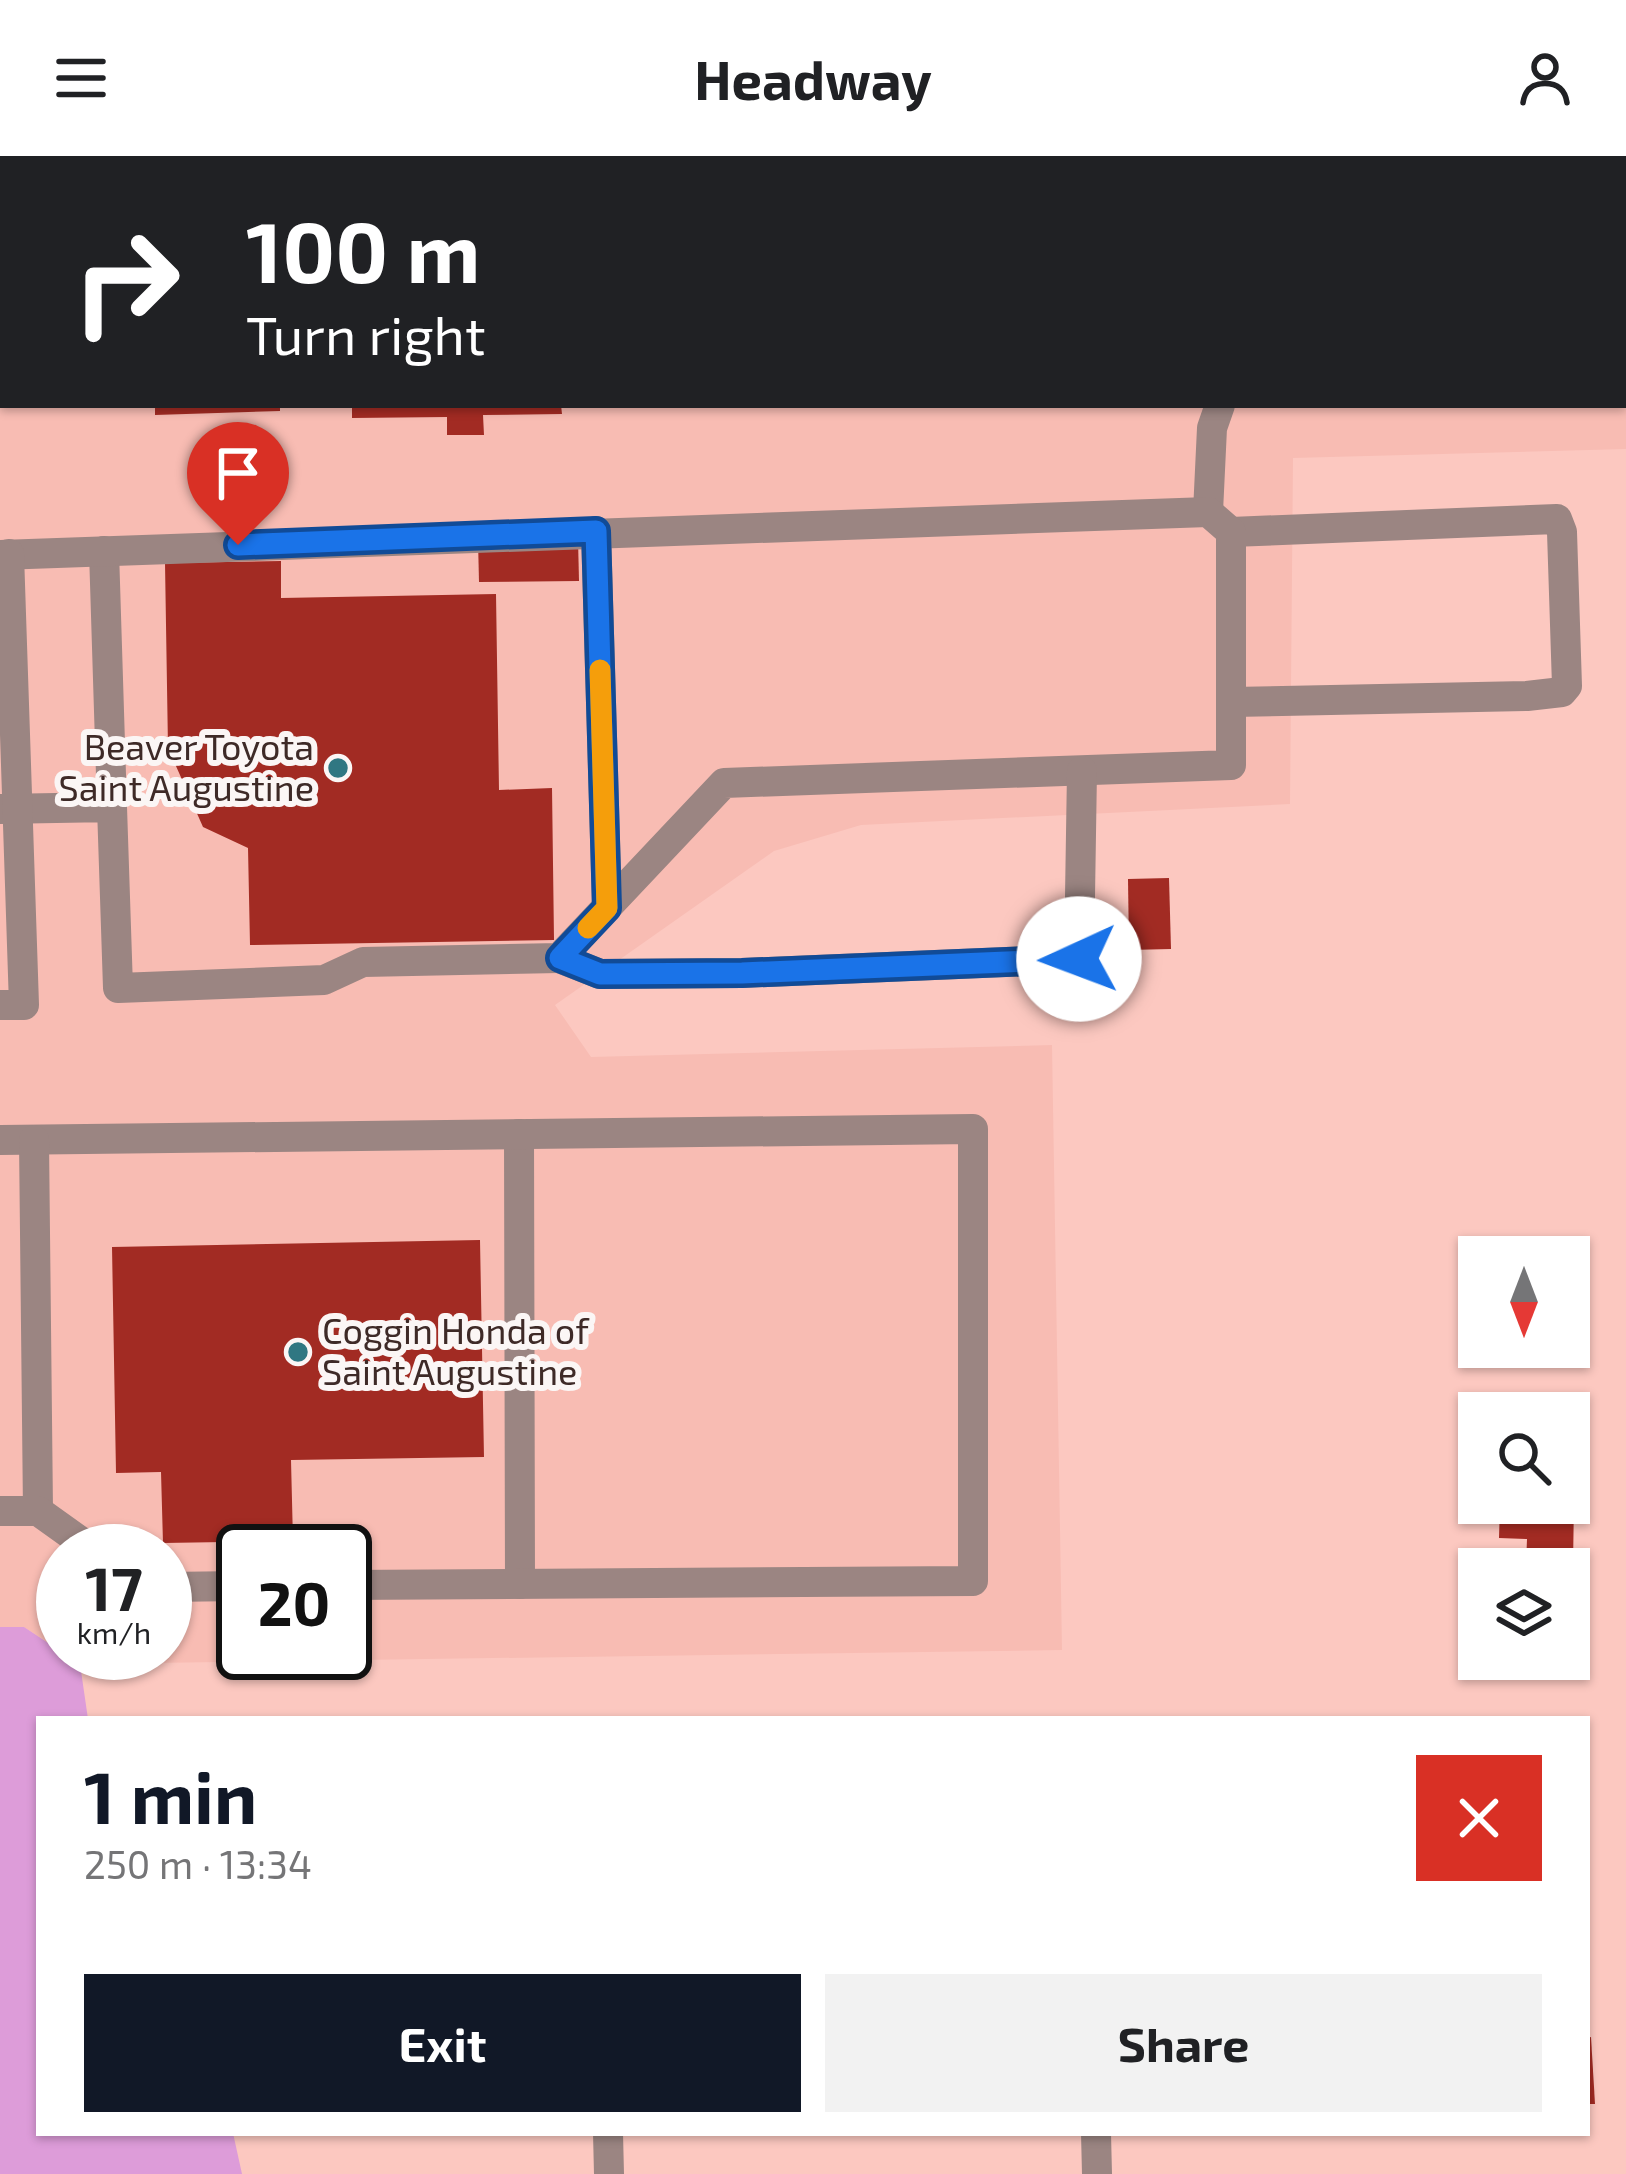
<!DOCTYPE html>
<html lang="en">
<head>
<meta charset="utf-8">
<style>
  body { margin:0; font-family:"Exo 2",sans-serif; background:#f2f2f2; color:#202124; height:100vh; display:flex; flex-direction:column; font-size:45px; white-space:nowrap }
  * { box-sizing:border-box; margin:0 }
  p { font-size:39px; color:#757577 }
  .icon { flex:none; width:66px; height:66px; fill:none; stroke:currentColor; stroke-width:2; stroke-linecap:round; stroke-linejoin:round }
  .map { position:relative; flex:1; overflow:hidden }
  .side { position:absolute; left:36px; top:1560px; width:1554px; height:420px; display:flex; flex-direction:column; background:#fff; border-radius:0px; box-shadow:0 3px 9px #0004 }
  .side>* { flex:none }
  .top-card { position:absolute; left:0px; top:0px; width:1626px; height:252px; box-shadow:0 3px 9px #0004; background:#202124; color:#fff; overflow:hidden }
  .needle { width:78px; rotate:180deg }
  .fabs { position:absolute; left:1458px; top:1080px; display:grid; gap:24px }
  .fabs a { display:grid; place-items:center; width:132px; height:132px; border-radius:0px; background:#fff; box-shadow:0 3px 9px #0004; font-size:60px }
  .speed { position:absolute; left:36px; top:1368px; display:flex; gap:24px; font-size:60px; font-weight:700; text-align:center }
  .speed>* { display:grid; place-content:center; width:156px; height:156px; border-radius:50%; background:#fff; box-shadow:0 3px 9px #0004; line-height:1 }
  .speed small { font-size:30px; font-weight:400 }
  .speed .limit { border:6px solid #111; border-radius:18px; background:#fff; color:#111 }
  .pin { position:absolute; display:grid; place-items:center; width:102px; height:102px; color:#fff; margin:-123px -51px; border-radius:50% 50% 50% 0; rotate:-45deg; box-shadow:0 0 12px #0007 }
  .pin .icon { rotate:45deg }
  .me { position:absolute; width:132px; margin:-66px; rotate:268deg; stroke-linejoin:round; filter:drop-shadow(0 0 9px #0008) }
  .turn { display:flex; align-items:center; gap:42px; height:252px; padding:0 48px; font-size:54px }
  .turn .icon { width:156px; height:156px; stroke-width:2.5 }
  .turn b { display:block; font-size:84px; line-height:102px }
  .round { display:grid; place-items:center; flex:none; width:126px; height:126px; border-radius:0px; background:#f2f2f2 }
  .head { display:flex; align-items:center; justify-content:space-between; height:204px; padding:0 48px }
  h1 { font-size:72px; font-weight:700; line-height:90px; color:#111827 }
  .button { display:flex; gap:24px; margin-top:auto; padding:24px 48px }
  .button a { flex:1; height:138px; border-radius:0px; background:#111827; color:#fff; font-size:48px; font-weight:700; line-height:138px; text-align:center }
  .button a+a { background:#f2f2f2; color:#202124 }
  header { display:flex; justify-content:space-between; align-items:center; height:156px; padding:0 48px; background:#fff; font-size:54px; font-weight:700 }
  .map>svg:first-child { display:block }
</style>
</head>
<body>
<header><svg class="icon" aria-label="menu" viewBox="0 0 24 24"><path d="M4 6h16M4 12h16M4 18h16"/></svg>Headway<svg class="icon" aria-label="person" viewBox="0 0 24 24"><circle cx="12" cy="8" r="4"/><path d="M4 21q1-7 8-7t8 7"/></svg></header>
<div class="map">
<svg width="1626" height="2018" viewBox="0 0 1626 2018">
  <rect width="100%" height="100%" fill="#fcc8c0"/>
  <!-- built -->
  <path fill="#f8bcb3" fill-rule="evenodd" d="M0,0H1626V293L1293,302L1290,648L861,669L774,695L555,849L591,901L1052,889L1062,1494L80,1508L64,1497H165V1395H63V1496L24,1471H0ZM3,3H1623V249H3ZM243,1395H345V1497H243Z"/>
  <!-- green -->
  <path fill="#dd9cd9" d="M0,1471H24L80,1508L88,1563H39V1977H233L242,2018H0Z"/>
  <!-- building -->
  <g fill="#a22b23">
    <path d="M155,249H280V255L155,259Z"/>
    <path d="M352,249H561L562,258L483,259L484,279H447V261L352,262Z"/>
    <path d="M578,383L579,425L479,426L478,384Z"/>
    <path d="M281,405V442L496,438L499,634L552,632L554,784L250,789L248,692L203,671L168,592L165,407Z"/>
    <path d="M1169,722L1171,793L1129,794L1128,723Z"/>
    <path d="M480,1084L484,1301L291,1304L293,1385L163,1387L161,1316L116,1317L112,1091Z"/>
    <path d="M1569,1308H1582L1581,1344H1574L1573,1410L1526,1409L1527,1383L1499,1382L1500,1347H1569Z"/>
    <path d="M1591,1881L1595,1948H1587V1882Z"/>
  </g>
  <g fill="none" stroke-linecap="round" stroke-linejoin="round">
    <!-- minor -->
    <g stroke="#9b8582" stroke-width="30">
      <path d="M367,0L369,3"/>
      <path d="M1014,0V3"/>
      <path d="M1208,356L1212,272L1220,249"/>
      <path d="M596,375L607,751"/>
      <path d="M1231,376L1557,363L1562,376L1567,530L1562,536L1527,540L1232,546"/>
      <path d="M104,395L112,651"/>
      <path d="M0,399L1208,356L1231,376V609L724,627L559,802L363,806L324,824L118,832L112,651L0,653"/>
      <path d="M559,802L600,818L742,817L1079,803L1082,615"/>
      <path d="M0,849H24L9,398"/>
      <path d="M519,978L520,1428"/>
      <path d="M0,984L973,973V1425L345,1429"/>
      <path d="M34,984L38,1355"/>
      <path d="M0,1355H38L94,1395"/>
      <path d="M165,1431L243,1430"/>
      <path d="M608,1977L609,2018"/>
      <path d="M1096,1977L1097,2018"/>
    </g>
  </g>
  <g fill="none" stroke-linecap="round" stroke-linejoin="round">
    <!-- route casing -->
    <g stroke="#114b97" stroke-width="30">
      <path id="route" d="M238,389L596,375L607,752L560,802L600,818L742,817L1079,803"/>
    </g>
    <!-- route -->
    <use href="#route" stroke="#1a73e8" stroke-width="21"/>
    <!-- slow -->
    <path stroke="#f59e0b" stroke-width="21" d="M588,772L607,752L600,514"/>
  </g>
  <!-- markers -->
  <g fill="#307782" stroke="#fbf6f5" stroke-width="4.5">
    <circle cx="338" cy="612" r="12"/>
    <circle cx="298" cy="1196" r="12"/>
  </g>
  <g text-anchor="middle" stroke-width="12" stroke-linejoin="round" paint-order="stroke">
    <!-- poi labels -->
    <g font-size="36" fill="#3e2a27" stroke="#fbf6f5" text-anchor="end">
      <text x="314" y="604">Beaver Toyota<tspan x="314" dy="41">Saint Augustine</tspan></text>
      <text x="322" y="1188" text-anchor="start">Coggin Honda of<tspan x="322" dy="41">Saint Augustine</tspan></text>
    </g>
  </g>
</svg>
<div class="fabs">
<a><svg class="needle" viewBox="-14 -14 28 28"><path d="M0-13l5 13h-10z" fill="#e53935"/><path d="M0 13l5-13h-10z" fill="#757577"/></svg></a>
<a><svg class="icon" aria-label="search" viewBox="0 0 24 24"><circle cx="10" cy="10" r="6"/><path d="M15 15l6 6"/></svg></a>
<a><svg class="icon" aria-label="layers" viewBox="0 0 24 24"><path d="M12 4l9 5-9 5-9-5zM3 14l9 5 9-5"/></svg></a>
</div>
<div class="speed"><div>17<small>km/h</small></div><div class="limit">20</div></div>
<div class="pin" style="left:238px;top:389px;background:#d93025"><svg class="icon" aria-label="arrive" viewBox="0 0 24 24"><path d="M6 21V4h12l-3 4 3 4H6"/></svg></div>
<svg class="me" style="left:1079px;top:803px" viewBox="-20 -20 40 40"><circle r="19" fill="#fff"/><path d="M0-13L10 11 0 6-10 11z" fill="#1a73e8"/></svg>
<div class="top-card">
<div class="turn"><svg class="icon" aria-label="right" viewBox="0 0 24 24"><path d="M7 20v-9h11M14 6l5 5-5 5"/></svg><div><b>100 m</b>Turn right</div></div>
</div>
<section class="side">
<div class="head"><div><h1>1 min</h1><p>250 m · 13:34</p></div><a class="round" style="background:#d93025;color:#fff"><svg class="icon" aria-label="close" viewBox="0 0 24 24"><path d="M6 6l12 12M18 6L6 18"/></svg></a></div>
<div class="button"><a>Exit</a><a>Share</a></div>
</section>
</div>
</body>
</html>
